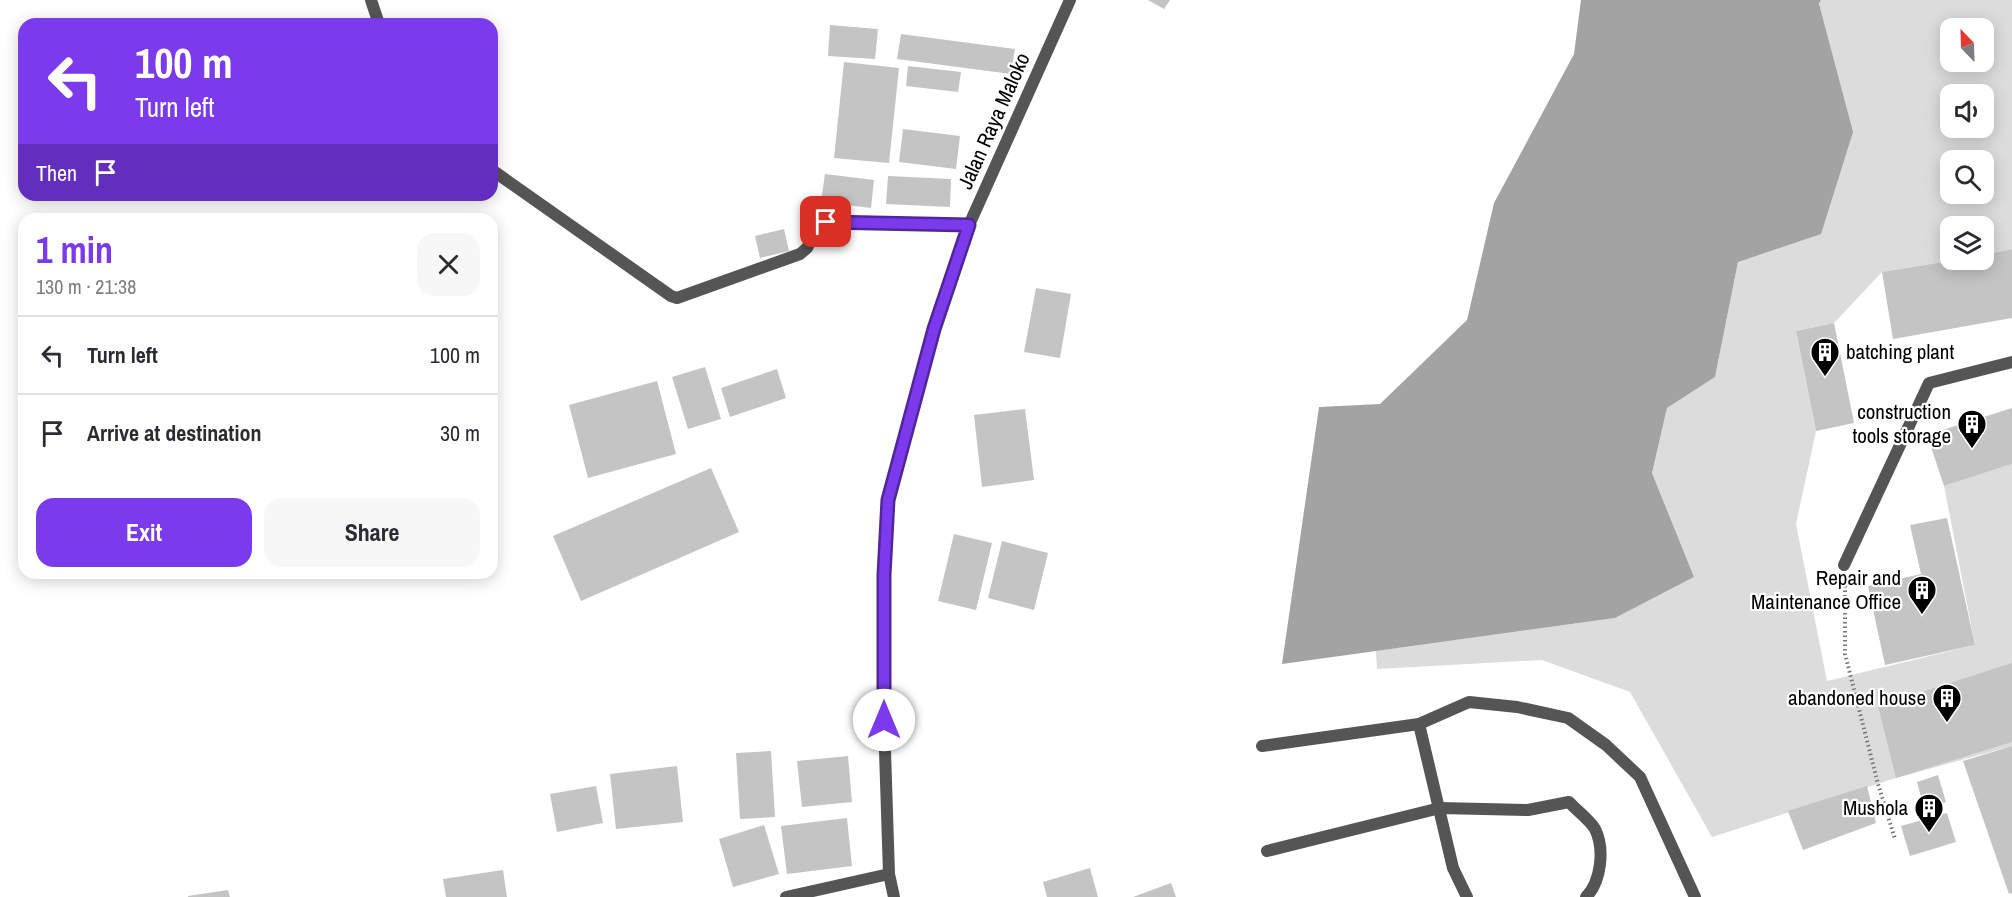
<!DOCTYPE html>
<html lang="en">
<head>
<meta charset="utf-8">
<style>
  body { margin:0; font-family:"Archivo Narrow",sans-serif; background:#f7f7f7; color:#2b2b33; height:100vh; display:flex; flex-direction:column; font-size:22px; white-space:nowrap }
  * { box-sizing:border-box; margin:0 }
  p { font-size:20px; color:#7c7c81 }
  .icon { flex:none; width:33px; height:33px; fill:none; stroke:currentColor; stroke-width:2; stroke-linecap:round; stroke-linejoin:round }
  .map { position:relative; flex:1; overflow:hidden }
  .side { position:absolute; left:18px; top:213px; width:480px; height:366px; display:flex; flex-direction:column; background:#fff; border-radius:18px; box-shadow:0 3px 15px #0003 }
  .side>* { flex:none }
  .top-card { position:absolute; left:18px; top:18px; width:480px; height:183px; border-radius:18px; box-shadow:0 3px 15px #0003; background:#7c3aed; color:#fff; overflow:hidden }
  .needle { width:39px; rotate:337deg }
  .buttons { position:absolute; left:1940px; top:18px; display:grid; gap:12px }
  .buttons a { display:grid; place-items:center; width:54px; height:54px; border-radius:12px; background:#fff; box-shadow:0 3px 15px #0003; font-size:30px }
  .pin { position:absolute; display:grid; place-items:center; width:51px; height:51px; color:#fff; margin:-26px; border-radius:12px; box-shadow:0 3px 9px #0006 }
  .me { position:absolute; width:66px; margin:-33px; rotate:0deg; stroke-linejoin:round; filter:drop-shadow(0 0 4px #0008) }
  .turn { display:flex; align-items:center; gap:21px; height:126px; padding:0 18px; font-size:27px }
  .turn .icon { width:78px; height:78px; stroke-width:2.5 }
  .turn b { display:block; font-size:42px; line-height:51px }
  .then { display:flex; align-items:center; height:57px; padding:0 18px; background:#0003; gap:12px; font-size:22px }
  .round { display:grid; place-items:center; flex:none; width:63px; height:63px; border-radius:18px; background:#f7f7f7 }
  .head { display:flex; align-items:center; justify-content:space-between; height:102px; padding:0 18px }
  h1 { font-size:36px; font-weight:700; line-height:45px; color:#7c3aed }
  .button { display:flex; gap:12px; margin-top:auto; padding:12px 18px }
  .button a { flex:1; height:69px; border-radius:18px; background:#7c3aed; color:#fff; font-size:24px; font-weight:700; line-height:69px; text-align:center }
  .button a+a { background:#f7f7f7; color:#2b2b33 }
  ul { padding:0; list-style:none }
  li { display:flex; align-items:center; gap:18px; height:78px; padding:0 18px; border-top:2px solid #e1e1e2 }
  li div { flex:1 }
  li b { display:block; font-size:22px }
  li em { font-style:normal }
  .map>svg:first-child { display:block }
</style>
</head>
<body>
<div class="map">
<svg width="2012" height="897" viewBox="0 0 2012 897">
  <rect width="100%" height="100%" fill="#fff"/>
  <!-- green -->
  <path fill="#dcdcdc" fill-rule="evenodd" d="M1821,0H2012V249L1983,255V226H1950V260H1955L1882,272L1834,323L1796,331L1816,431L1796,524L1827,681L1975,645L1944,486L2012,464V746L1896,778L1712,837L1630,692L1542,660L1377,669L1376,651L1615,618L1694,577L1652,473L1667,408L1715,377L1738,262ZM1950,28H1983V62H1950ZM1950,94H1983V128H1950ZM1950,160H1983V194H1950Z"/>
  <!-- water -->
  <path fill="#a3a3a3" d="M1581,0H1821L1819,4L1853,132L1821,234L1738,262L1715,377L1667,408L1652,473L1694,577L1615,618L1282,664L1319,407L1380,404L1467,320L1494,203L1574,54Z"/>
  <!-- building -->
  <g fill="#c4c4c4">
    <path d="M1148,0H1170L1164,9Z"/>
    <path d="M830,25L878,29L875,59L828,56Z"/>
    <path d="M901,34L1015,49L1011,74L897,59Z"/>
    <path d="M844,62L899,68L889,163L834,158Z"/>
    <path d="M908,66L961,72L958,92L906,86Z"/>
    <path d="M903,129L960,136L956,169L899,162Z"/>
    <path d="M825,174L874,180L871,208L821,202Z"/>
    <path d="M888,176L951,179L950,207L886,204Z"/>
    <path d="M784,229L789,251L760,258L755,236Z"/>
    <path d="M2012,249V318L1893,339L1882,272L1955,260H1983V255Z"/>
    <path d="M1036,288L1071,294L1060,358L1024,352Z"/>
    <path d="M1834,323L1854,423L1816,431L1796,331Z"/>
    <path d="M705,367L721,419L688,429L672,377Z"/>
    <path d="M777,369L786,398L730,417L721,388Z"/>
    <path d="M657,381L676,454L588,478L569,405Z"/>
    <path d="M2012,408V464L1944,486L1927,435Z"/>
    <path d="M1025,409L1034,480L982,487L974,415Z"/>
    <path d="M711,468L739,532L581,601L553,536Z"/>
    <path d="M1947,518L1975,645L1885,665L1868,586L1921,574L1910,525Z"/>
    <path d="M954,534L992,543L976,610L938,601Z"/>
    <path d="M1002,541L1048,553L1034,610L988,598Z"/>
    <path d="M2012,663V742L1896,778L1878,706Z"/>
    <path d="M2012,746V893L2009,894L1963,761Z"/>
    <path d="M771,751L775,817L740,819L736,753Z"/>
    <path d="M848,756L852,802L802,807L797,761Z"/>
    <path d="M677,766L683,822L616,829L610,774Z"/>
    <path d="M1938,775L1946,802L1924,808L1917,782Z"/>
    <path d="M596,786L603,823L557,832L550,794Z"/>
    <path d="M1867,786L1876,823L1803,850L1788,811Z"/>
    <path d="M1947,813L1956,842L1910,856L1901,826Z"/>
    <path d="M847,818L852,866L787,874L781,826Z"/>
    <path d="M764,825L779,874L733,887L719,839Z"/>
    <path d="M1090,868L1098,897H1047L1043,882Z"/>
    <path d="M503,870L507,897H446L443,879Z"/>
    <path d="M1171,883L1176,897H1133Z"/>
    <path d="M228,890L230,897H188V896Z"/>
  </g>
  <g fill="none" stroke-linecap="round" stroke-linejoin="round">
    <!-- path -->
    <path stroke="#777" stroke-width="4" stroke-dasharray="1.5 3" stroke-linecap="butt" d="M1845,586V654L1878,784L1895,839"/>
    <!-- service -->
    <g stroke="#555" stroke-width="12">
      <path d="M371,0L379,24"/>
      <path d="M492,170L671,296L677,298L800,254L807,248L820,223L969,225"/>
      <path d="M1844,565L1929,383L2012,362"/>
      <path d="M1419,724L1453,868L1467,897"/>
      <path d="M1262,746L1419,724L1469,702L1517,707L1568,718L1606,745L1640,777L1695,897"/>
      <path d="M1267,851L1440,808L1528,810L1569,802C1576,810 1590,820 1595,829C1605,849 1601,882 1586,897"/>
    </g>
    <!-- minor -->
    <path stroke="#555" stroke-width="12" d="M786,897L889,874"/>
    <!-- tertiary -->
    <path stroke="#555" stroke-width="12" d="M894,897L889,874L884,720V575L888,500L934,329L969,225L1070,0"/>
  </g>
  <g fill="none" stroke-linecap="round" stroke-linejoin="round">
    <!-- route casing -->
    <g stroke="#51269a" stroke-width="15">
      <path id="route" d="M826,222L969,225L934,329L888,500L884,575V720"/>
    </g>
    <!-- route -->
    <use href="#route" stroke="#7c3aed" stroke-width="10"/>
  </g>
  <!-- icons -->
  <defs>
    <g id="building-pin" transform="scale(1.5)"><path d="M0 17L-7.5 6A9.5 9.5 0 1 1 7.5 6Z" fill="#000" stroke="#fff"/><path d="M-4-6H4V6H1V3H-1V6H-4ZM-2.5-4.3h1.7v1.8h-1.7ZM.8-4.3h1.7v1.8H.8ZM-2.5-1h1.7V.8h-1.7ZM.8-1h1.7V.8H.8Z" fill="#fff"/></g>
  </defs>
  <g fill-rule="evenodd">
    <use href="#building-pin" x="1825" y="352"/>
    <use href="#building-pin" x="1972" y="424"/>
    <use href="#building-pin" x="1922" y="590"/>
    <use href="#building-pin" x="1947" y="698"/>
    <use href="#building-pin" x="1929" y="808"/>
  </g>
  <g text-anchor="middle" stroke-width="4.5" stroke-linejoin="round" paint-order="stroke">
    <!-- street labels -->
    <g font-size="21" fill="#000" stroke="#fff">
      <text transform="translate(994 121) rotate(-66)" y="7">Jalan Raya Maloko</text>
    </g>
    <!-- poi labels -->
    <g font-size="21" fill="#000" stroke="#fff" text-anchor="end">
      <text x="1846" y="359" text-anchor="start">batching plant</text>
      <text x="1951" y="419">construction<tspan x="1951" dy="24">tools storage</tspan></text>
      <text x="1901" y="585">Repair and<tspan x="1901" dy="24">Maintenance Office</tspan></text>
      <text x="1926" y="705">abandoned house</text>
      <text x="1908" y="815">Mushola</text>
    </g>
  </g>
</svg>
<div class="buttons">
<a><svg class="needle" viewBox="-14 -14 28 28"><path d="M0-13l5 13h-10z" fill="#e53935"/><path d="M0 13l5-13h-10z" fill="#7c7c81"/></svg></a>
<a><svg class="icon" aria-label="sound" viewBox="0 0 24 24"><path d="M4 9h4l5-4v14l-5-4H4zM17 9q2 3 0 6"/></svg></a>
<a><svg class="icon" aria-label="search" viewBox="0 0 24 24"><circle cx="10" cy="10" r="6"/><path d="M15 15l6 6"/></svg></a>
<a><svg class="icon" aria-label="layers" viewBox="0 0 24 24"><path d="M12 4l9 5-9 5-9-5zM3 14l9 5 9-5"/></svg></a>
</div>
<div class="pin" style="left:826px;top:222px;background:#d93025"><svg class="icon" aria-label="arrive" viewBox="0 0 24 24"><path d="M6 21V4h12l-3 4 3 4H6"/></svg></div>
<svg class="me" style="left:884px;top:720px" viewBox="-20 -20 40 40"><circle r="19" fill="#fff"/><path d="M0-13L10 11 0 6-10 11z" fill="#7c3aed"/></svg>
<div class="top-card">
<div class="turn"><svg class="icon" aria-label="left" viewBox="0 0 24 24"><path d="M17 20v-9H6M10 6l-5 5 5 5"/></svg><div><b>100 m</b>Turn left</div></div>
<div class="then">Then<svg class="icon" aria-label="arrive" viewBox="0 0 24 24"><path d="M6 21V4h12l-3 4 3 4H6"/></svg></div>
</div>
<section class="side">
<div class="head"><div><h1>1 min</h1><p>130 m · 21:38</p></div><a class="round"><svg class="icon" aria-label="close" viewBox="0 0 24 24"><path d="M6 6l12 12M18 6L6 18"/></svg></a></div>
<ul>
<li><svg class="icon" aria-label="left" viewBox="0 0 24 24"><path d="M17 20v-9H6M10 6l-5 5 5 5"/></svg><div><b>Turn left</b></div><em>100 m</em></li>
<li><svg class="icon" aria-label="arrive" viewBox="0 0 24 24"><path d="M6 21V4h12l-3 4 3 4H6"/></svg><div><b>Arrive at destination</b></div><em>30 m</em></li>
</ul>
<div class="button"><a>Exit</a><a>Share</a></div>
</section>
</div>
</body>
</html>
